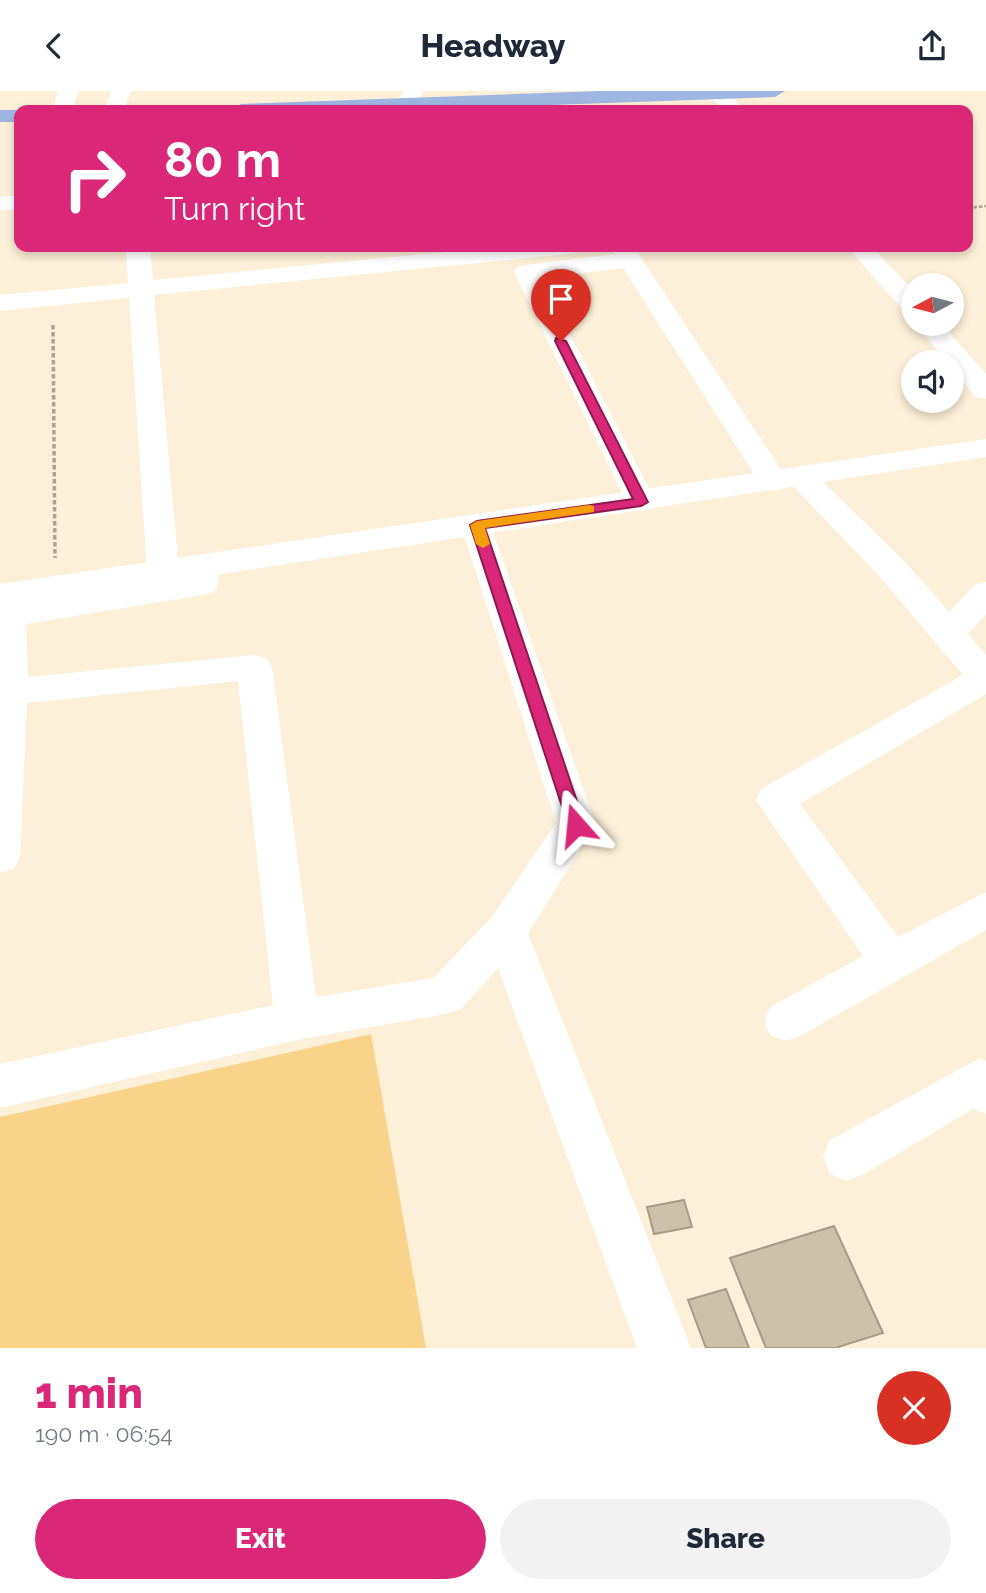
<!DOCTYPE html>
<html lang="en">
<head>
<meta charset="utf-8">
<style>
  body { margin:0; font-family:Raleway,sans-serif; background:#f2f2f3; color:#1f2937; height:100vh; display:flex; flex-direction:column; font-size:26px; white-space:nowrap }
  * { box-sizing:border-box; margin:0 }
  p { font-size:23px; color:#747a83 }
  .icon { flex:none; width:38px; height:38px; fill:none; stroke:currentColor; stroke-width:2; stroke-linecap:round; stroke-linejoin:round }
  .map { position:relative; height:1257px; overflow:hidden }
  .drawer { display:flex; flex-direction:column; background:#fff; flex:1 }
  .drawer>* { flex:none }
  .top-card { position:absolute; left:14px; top:14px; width:959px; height:147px; border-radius:14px; box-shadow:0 4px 10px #0003; background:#db2777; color:#fff; overflow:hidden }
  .needle { width:46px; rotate:263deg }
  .fabs { position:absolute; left:901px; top:182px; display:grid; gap:14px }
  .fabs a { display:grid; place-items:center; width:63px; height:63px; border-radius:50%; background:#fff; box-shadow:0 4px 10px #0003; font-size:35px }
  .pin { position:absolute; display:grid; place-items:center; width:60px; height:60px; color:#fff; margin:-72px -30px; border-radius:50% 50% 50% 0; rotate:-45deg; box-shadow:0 0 7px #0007 }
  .pin .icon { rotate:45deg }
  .me { position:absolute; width:77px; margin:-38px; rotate:342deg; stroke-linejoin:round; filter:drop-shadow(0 0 5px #0008) }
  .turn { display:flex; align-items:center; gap:24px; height:147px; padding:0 35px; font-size:32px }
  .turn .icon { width:91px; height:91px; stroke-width:2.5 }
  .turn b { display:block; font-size:49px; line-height:60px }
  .round { display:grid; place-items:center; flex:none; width:74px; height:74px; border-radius:37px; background:#f2f2f3 }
  .summary { display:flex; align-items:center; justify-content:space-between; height:119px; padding:0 35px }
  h1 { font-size:42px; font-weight:800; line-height:52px; color:#db2777 }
  .action { display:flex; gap:14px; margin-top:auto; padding:14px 35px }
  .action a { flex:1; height:80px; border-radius:42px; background:#db2777; color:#fff; font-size:28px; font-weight:800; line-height:80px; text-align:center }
  .action a+a { background:#f2f2f3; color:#1f2937 }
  header { display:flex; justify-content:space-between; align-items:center; height:91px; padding:0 35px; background:#fff; font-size:32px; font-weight:800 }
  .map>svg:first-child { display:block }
</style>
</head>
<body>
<header><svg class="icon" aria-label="back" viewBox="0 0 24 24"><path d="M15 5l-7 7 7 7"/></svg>Headway<svg class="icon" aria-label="share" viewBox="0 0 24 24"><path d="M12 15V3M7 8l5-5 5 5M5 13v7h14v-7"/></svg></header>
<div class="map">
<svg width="986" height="1257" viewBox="0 0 986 1257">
  <rect width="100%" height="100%" fill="#fdf0d8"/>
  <!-- green -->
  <path fill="#fad38b" d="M371,943L426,1257H0V1026Z"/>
  <!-- building -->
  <g fill="#cdc0a9" stroke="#a79b85" stroke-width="2">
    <path d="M684,1109L692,1136L654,1143L647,1116Z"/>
    <path d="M834,1135L883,1242L835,1257H766L730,1167Z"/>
    <path d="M726,1198L749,1257H706L688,1209Z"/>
  </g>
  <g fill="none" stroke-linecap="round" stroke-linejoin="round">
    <!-- path-far1 -->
    <path stroke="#ada390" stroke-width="2.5" stroke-dasharray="3.5 2" stroke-linecap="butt" d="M968,117L986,115"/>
    <!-- path -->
    <path stroke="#ada390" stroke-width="3.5" stroke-dasharray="4.5 2.5" stroke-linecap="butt" d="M53,234L55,467"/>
    <!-- minor -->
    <g fill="#fff" fill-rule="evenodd">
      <path d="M58,0H78L73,19H53Z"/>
      <path d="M111,0H131L124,19H104Z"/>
      <path d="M404,0H424L412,17L405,19L395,13Z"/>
      <path d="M709,0H726L745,19H724L710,6Z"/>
      <path d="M19,104V118L0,120V106Z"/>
      <path d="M126,156H150L153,189L498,156H581L577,161L569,163L154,204L179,480L175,486L186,485V474L190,467L202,463L214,467C220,477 221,490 214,501L202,504L26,533L28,586L254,564L266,567L272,576L316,906L433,887L491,827L556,732L461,434L466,427L477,424L488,427L596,734L528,842L691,1257H637L498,877L461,918L445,923L297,949L0,1017V973L273,914L238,590L27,612L20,766L14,778L0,782V495L8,493L20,496L25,511L158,489L151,488L147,480L129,207L0,220V204L128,192Z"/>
      <path d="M610,156H634L789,391L785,397L774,400L763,397L623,177L541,187L656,411L652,418L641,420L630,418L514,181L517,176L526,174L615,163Z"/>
      <path d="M847,156H872L914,200V224L905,221Z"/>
      <path d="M915,233H942L986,283V308L976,306L952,278V271H947Z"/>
      <path d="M802,378L813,381L905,471L949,521L974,494L986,491V523L968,543L986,564V603L800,713L898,846L986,801V839L802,944L786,950L770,944L764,930L770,916L863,865L756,709L761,698L963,584L881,487L791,393L787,387L791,381Z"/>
      <path d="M980,967L986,970V1023L973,1018L864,1083L847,1090L830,1083L823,1066L830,1049Z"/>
    </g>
    <!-- tertiary -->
    <path fill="#fff" fill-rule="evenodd" d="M986,348V366L0,517V493Z"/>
    <!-- primary -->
    <g fill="#a0b6e2" fill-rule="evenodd">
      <path d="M599,0H785L775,6L411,19H230L241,13Z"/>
      <path d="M0,19H22L19,31H0Z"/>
    </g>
  </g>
  <!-- route -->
  <path fill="#db2777" stroke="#8e194d" stroke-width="2" d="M556,247L566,250L648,411L641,415L485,437L585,734L576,741L568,734L470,434L477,430L633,408L555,250Z"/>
  <!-- slow -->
  <path fill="#f59e0b" d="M589,414L594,415V421L485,437L490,453L483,457L476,453L470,434L477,430Z"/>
</svg>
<div class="fabs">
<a><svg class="needle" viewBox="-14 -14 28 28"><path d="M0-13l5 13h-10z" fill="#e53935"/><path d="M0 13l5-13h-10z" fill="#747a83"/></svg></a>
<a><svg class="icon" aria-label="sound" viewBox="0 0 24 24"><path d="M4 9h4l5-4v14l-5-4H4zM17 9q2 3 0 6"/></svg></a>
</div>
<div class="pin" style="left:561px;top:250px;background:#d93025"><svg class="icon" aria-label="arrive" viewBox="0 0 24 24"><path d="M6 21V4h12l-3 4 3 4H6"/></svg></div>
<svg class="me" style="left:576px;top:734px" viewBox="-20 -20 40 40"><path d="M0-17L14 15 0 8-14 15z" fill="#db2777" stroke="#fff" stroke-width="4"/></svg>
<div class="top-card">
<div class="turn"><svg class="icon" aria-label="right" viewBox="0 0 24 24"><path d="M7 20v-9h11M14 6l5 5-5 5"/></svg><div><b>80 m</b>Turn right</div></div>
</div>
</div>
<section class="drawer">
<div class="summary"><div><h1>1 min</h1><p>190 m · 06:54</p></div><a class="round" style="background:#d93025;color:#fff"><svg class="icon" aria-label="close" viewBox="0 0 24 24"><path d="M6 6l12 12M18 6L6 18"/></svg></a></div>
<div class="action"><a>Exit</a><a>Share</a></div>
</section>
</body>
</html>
